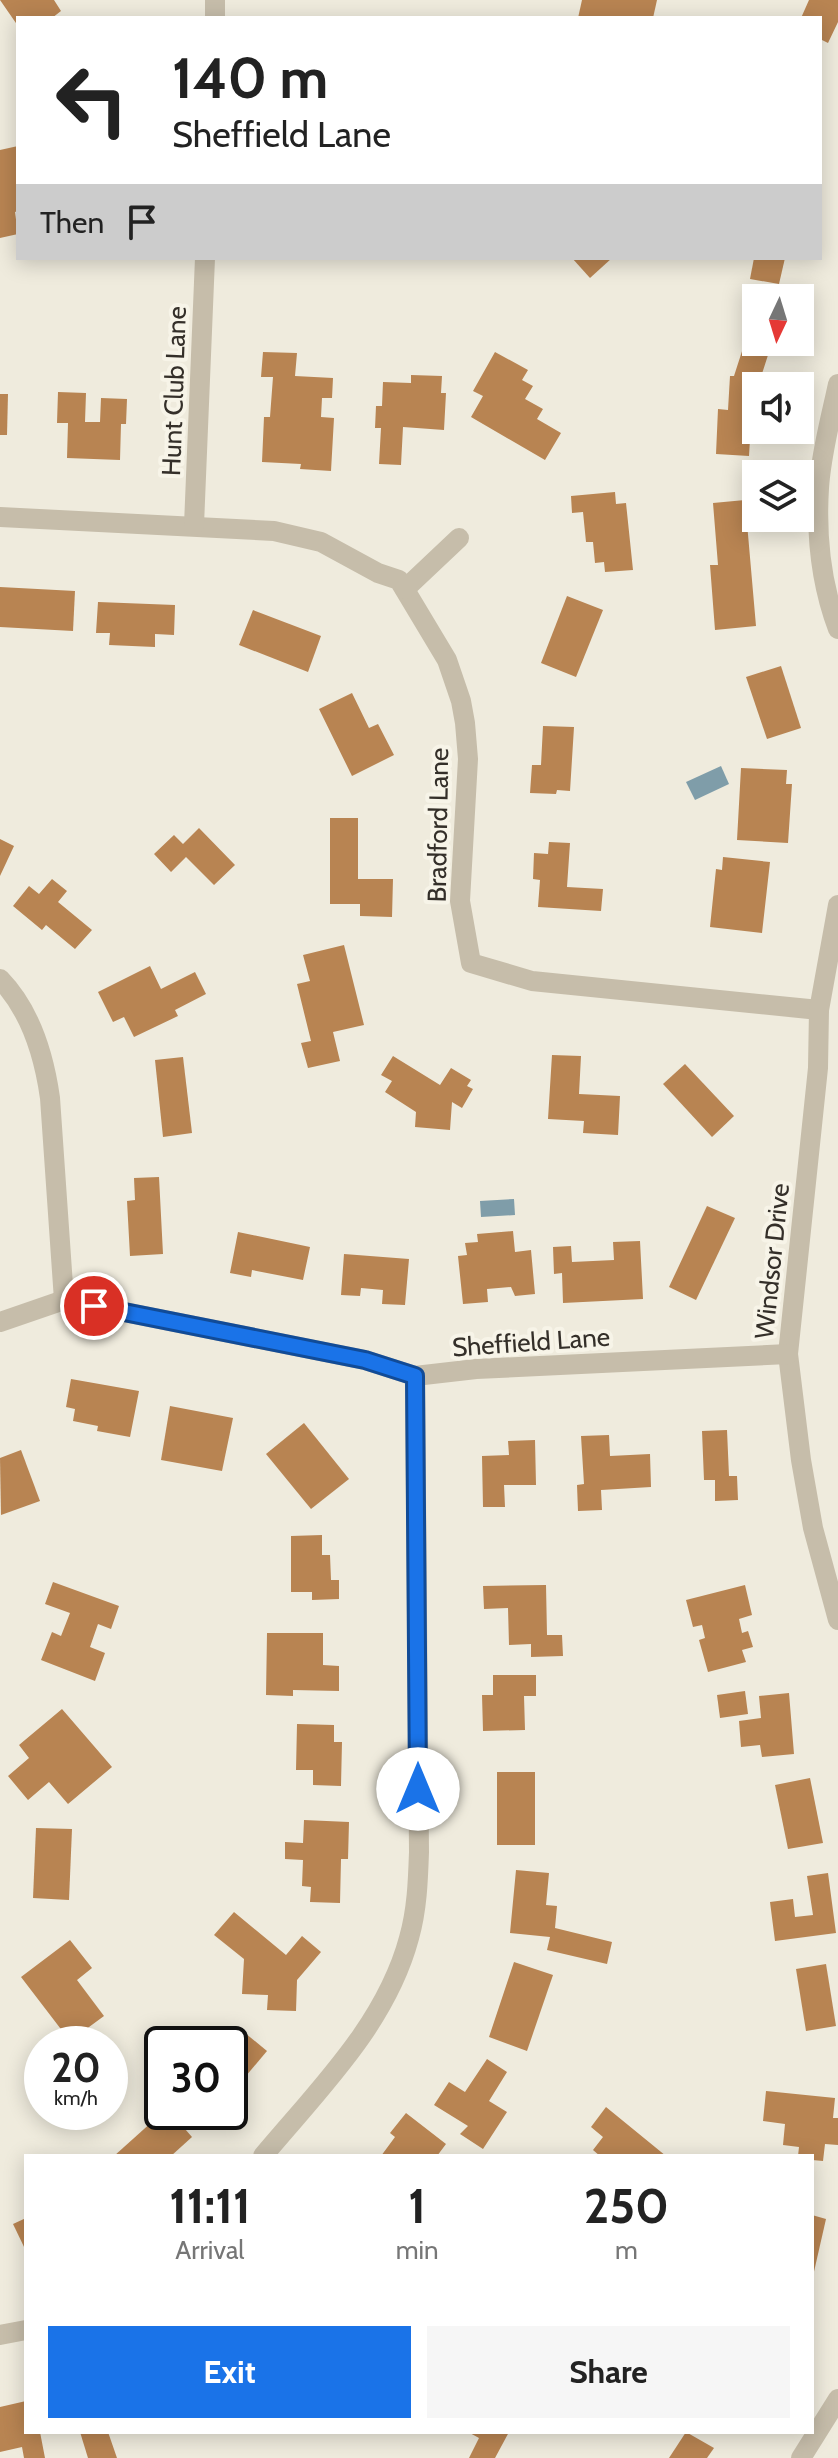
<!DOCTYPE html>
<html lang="en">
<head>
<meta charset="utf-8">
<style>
  body { margin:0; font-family:Cabin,sans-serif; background:#f6f6f6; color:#222; height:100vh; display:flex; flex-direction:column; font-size:30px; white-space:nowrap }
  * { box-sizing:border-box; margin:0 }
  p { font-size:26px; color:#767676 }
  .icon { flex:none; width:44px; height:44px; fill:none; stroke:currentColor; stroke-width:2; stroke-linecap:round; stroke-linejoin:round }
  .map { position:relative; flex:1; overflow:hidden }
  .sheet { position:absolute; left:24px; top:2154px; width:790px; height:280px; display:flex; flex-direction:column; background:#fff; border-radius:0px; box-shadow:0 4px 20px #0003 }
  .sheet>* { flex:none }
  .hud { position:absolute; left:16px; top:16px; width:806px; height:244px; border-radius:0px; box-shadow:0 4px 20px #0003; background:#fff; color:#222; overflow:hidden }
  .needle { width:52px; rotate:184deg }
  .buttons { position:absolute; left:742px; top:284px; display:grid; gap:16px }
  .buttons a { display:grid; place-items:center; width:72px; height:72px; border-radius:0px; background:#fff; box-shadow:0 4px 20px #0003; font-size:40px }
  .speed { position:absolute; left:24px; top:2026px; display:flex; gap:16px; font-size:40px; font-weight:700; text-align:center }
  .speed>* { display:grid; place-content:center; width:104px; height:104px; border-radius:50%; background:#fff; box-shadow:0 4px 20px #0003; line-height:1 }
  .speed small { font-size:20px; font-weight:400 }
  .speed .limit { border:4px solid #111; border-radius:12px; background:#fff; color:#111 }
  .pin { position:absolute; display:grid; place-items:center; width:68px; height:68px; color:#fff; margin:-34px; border:4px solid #fff; border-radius:50%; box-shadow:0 2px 8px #0007 }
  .me { position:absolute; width:88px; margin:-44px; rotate:0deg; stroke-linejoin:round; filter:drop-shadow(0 0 6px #0008) }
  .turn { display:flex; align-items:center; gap:28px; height:168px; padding:0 24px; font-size:36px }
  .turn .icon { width:104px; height:104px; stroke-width:2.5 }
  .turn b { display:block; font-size:56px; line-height:68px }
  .then { display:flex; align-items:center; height:76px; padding:0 24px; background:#0003; gap:16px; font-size:30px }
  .eta { display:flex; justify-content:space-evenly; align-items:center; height:136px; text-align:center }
  .eta b { font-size:48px; font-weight:700; line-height:56px }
  .primary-button { display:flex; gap:16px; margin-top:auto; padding:16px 24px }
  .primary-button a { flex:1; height:92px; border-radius:0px; background:#1a73e8; color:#fff; font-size:32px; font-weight:700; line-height:92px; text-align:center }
  .primary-button a+a { background:#f6f6f6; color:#222 }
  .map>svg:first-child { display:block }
</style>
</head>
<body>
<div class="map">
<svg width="838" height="2458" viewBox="0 0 838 2458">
  <rect width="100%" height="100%" fill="#efebdd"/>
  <!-- water -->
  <g fill="#7f9da9">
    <path d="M721,766L729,784L695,800L686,782Z"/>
    <path d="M514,1199L515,1215L481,1217L480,1201Z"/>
  </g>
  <!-- building -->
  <g fill="#b88452">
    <path d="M0,0H54L61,11L52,18H18V26Z"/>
    <path d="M582,0H657L653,18H578Z"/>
    <path d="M809,0H838V22L828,43L820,39V18H801Z"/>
    <path d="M18,146V211L15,212L18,234L0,238V150Z"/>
    <path d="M572,258H612L590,278Z"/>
    <path d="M754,258H785L779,284L750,279Z"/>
    <path d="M744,345L769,352L758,386H756V390L753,389L749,456L716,454L718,409L728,410L730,376H734Z"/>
    <path d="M263,352L297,353L295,376L333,378L332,398H322L321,417L334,418L331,471L300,469L301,464L262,462L264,417H270L273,377H261Z"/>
    <path d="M495,352L528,370L522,380L533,386L525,399L543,409L537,419L561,433L545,460L471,417L483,396L473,391Z"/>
    <path d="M411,375L442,376L441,393H446L444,430L403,427L401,465L379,464L381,428H375L376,406H382L383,382L411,383Z"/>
    <path d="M58,392L86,393L85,422H100L101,398L127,399L126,424H121L120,460L67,458L68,423H57Z"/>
    <path d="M0,394H8L7,435H0Z"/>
    <path d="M615,492L616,504L626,503L633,570L605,572L604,562L595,563L593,542H586L583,512L572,513L571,496Z"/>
    <path d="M745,500L756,626L715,630L710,565H718L713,503Z"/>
    <path d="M0,587L75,591L73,631L0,627Z"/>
    <path d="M567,596L603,610L576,677L541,663Z"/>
    <path d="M98,602L175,605L174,635L155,634V647L109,645L110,633H96Z"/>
    <path d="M253,610L321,636L308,672L239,645Z"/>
    <path d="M781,666L801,728L767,739L746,677Z"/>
    <path d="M352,693L369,728L378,724L394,755L352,776L319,709Z"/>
    <path d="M543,726L574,727L570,791L557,790L556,794L530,793L532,765H541Z"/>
    <path d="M741,768L787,770L786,784H792L788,843L737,840Z"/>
    <path d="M330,818H358V879H393L392,917L360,916V904H330Z"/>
    <path d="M199,828L235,865L214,885L186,857L171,872L154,854L174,835L183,844Z"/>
    <path d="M0,839L14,846L0,876Z"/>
    <path d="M549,842L570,843L567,887L603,889L601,911L538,907L540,880L533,879L534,853L548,854Z"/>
    <path d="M723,857L770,862L762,933L710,927L716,869L722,870Z"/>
    <path d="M52,879L67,891L58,902L92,930L75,949L46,925L42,930L13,906L29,886L39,894Z"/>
    <path d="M344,945L364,1025L333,1032L340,1061L308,1068L301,1043L311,1041L297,984L310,981L303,955Z"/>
    <path d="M150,966L161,989L195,972L206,994L175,1010L178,1016L134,1037L124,1017L113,1022L98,992Z"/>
    <path d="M552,1055L581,1056L579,1094L620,1096L618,1135L583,1133L584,1121L548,1119Z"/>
    <path d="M393,1056L440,1085L451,1068L471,1080L467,1086L473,1089L462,1108L452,1102L450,1130L415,1127L416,1112L385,1092L392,1081L381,1075Z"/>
    <path d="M183,1057L192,1133L163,1137L155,1060Z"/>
    <path d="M685,1064L734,1116L712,1137L663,1084Z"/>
    <path d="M159,1177L163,1254L130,1256L127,1201L135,1200L134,1178Z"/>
    <path d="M707,1206L735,1218L696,1300L669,1287Z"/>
    <path d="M513,1231L515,1252L531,1250L535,1294L515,1296L511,1287L487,1289L488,1302L463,1304L458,1256L467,1255L465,1243L478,1242L477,1234Z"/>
    <path d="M238,1232L310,1247L303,1280L252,1270L251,1277L230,1273Z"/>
    <path d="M640,1241L643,1299L563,1303L562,1273L554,1274L553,1247L571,1246L572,1262L614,1260L613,1242Z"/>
    <path d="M344,1254L409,1259L405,1305L382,1304L383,1290L361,1288L360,1296L341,1295Z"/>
    <path d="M71,1379L139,1391L130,1437L97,1431L98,1426L73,1421L75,1409L66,1407Z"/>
    <path d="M170,1406L233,1418L222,1471L161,1460Z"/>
    <path d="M304,1423L349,1479L311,1509L266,1454Z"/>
    <path d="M727,1430L729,1476H737L738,1500L715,1501V1480H704L702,1431Z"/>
    <path d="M609,1435L610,1456L650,1454L651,1487L601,1490L602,1510L578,1511L577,1485L584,1484L581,1436Z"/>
    <path d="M535,1440L536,1485H504L505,1507H483L482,1456L509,1455L508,1441Z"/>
    <path d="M21,1450L40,1501L1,1515L0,1458Z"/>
    <path d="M322,1535V1555H330L331,1580H339V1599L312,1600V1592H291V1536Z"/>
    <path d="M53,1582L119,1606L111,1629L98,1624L90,1647L105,1653L95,1681L41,1660L52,1632L61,1636L70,1613L45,1604Z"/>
    <path d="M546,1585L547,1635H562L563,1656L531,1657V1644L509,1645L508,1608L484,1609L483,1586Z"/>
    <path d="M745,1585L752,1615L739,1619L742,1633L748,1631L753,1647L742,1650L746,1662L708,1672L699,1640L705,1638L702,1625L693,1627L686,1600Z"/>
    <path d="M267,1633H323V1665L339,1666V1691L293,1690V1696L266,1695Z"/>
    <path d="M493,1675H536V1696H524L525,1730L483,1731L482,1695H493Z"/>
    <path d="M745,1691L748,1714L720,1718L717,1695Z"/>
    <path d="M789,1693L794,1754L762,1757L760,1745L741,1747L739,1721L761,1718L759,1696Z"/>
    <path d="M62,1709L112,1767L68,1804L49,1782L28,1800L8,1776L29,1758L19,1745Z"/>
    <path d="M297,1724L334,1725V1742H342L341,1786L313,1785V1770H296Z"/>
    <rect x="497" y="1772" width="38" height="73"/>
    <path d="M810,1778L823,1843L788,1849L775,1785Z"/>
    <path d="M304,1820L349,1822L348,1859H341L340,1903L310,1902L311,1887L302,1886L303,1860L285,1859V1842L303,1843Z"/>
    <path d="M36,1828L72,1829L69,1900L33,1898Z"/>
    <path d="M516,1870L549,1873L546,1905L557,1906L555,1928L612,1942L607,1964L547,1950L550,1937L510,1933Z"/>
    <path d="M828,1873L836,1933L775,1941L770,1902L793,1899L795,1917L813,1915L807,1876Z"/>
    <path d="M234,1912L286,1955L302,1936L321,1952L297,1980L296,2011L267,2010L268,1995L242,1994L244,1959L214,1935Z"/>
    <path d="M70,1940L92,1968L77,1980L104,2016L70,2041L21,1977Z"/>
    <path d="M514,1962L553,1975L527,2051L489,2037Z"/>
    <path d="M826,1964L836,2026L806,2031L796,1969Z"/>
    <path d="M245,2033L267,2051L230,2095V2051Z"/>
    <path d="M487,2059L507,2072L489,2101L507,2112L483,2149L460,2134L468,2126L434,2105L449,2082L465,2092Z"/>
    <path d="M766,2091L835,2098L833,2118H838V2145L825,2144L823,2161L812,2160V2156H798L799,2147L783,2145L785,2124L763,2121Z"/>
    <path d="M606,2107L666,2156H600L593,2150L603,2137L591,2127Z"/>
    <path d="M163,2112H170L192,2137L171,2156H114Z"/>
    <path d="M406,2113L446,2144L437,2156H381L395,2137L390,2133Z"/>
    <path d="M812,2215L826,2219L813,2276H812Z"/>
    <path d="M26,2218V2251L13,2224Z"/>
    <path d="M26,2401V2432H40L45,2458H24L22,2447L0,2452V2407Z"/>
    <path d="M80,2432H108L117,2458H88Z"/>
    <path d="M468,2432H509L495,2458H469L479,2438Z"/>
    <path d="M686,2432L714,2448L707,2458H669Z"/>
  </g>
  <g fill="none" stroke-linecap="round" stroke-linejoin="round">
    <!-- minor -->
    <g stroke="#c6bdaa" stroke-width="20">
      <path d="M215,0V18"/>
      <path d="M838,384C831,417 821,454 819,488C816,536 821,584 838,629"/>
      <path d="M0,517L274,531L321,542L378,573L399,580L447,660L461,701L465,723L468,759L460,901L471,963L532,981L819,1010"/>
      <path d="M194,525L205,258"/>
      <path d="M405,589L459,538"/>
      <path d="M838,905L819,1010L818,1068L788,1354L801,1460L813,1528L838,1620"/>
      <path d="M0,979C31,1011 44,1055 50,1098L64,1300"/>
      <path d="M0,1322L64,1300L365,1360L415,1376L476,1369L788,1354"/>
      <path d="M263,2156C319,2089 386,2024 409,1938C417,1910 418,1881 419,1852L415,1376"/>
      <path d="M0,2335L26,2330"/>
      <path d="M801,2458L838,2399"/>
    </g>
  </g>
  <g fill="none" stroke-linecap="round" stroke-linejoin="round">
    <!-- route casing -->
    <g stroke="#114b97" stroke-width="20">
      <path id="route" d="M94,1306L365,1360L415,1376L418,1789"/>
    </g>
    <!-- route -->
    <use href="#route" stroke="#1a73e8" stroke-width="14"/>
  </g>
  <g text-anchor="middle" stroke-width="8" stroke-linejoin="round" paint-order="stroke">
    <!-- street labels -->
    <g font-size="26" fill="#342f29" stroke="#f7f4e8">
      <text transform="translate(174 391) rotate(-88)" y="9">Hunt Club Lane</text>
      <text transform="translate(438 825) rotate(-89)" y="9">Bradford Lane</text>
      <text transform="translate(772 1261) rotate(-84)" y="9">Windsor Drive</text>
      <text transform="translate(531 1342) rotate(-4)" y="9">Sheffield Lane</text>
    </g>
  </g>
</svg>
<div class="buttons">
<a><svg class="needle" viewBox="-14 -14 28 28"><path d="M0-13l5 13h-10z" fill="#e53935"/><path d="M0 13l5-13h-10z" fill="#767676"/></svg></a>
<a><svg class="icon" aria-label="sound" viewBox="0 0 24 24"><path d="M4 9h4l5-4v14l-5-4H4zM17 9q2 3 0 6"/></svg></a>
<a><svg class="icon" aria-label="layers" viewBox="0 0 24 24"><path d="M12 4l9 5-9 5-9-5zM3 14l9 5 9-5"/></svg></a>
</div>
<div class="speed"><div>20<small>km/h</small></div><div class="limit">30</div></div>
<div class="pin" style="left:94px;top:1306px;background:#d93025"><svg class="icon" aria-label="arrive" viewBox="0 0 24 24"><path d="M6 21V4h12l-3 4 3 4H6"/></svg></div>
<svg class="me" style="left:418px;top:1789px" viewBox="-20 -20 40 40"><circle r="19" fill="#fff"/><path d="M0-13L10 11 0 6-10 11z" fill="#1a73e8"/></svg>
<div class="hud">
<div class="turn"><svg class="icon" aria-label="left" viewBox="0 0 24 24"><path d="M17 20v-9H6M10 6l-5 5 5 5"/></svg><div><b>140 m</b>Sheffield Lane</div></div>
<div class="then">Then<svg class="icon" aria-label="arrive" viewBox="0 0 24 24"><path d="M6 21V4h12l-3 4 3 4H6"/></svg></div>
</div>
<section class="sheet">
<div class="eta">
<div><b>11:11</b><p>Arrival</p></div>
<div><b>1</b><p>min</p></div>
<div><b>250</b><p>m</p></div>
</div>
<div class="primary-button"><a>Exit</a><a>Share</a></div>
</section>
</div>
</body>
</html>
